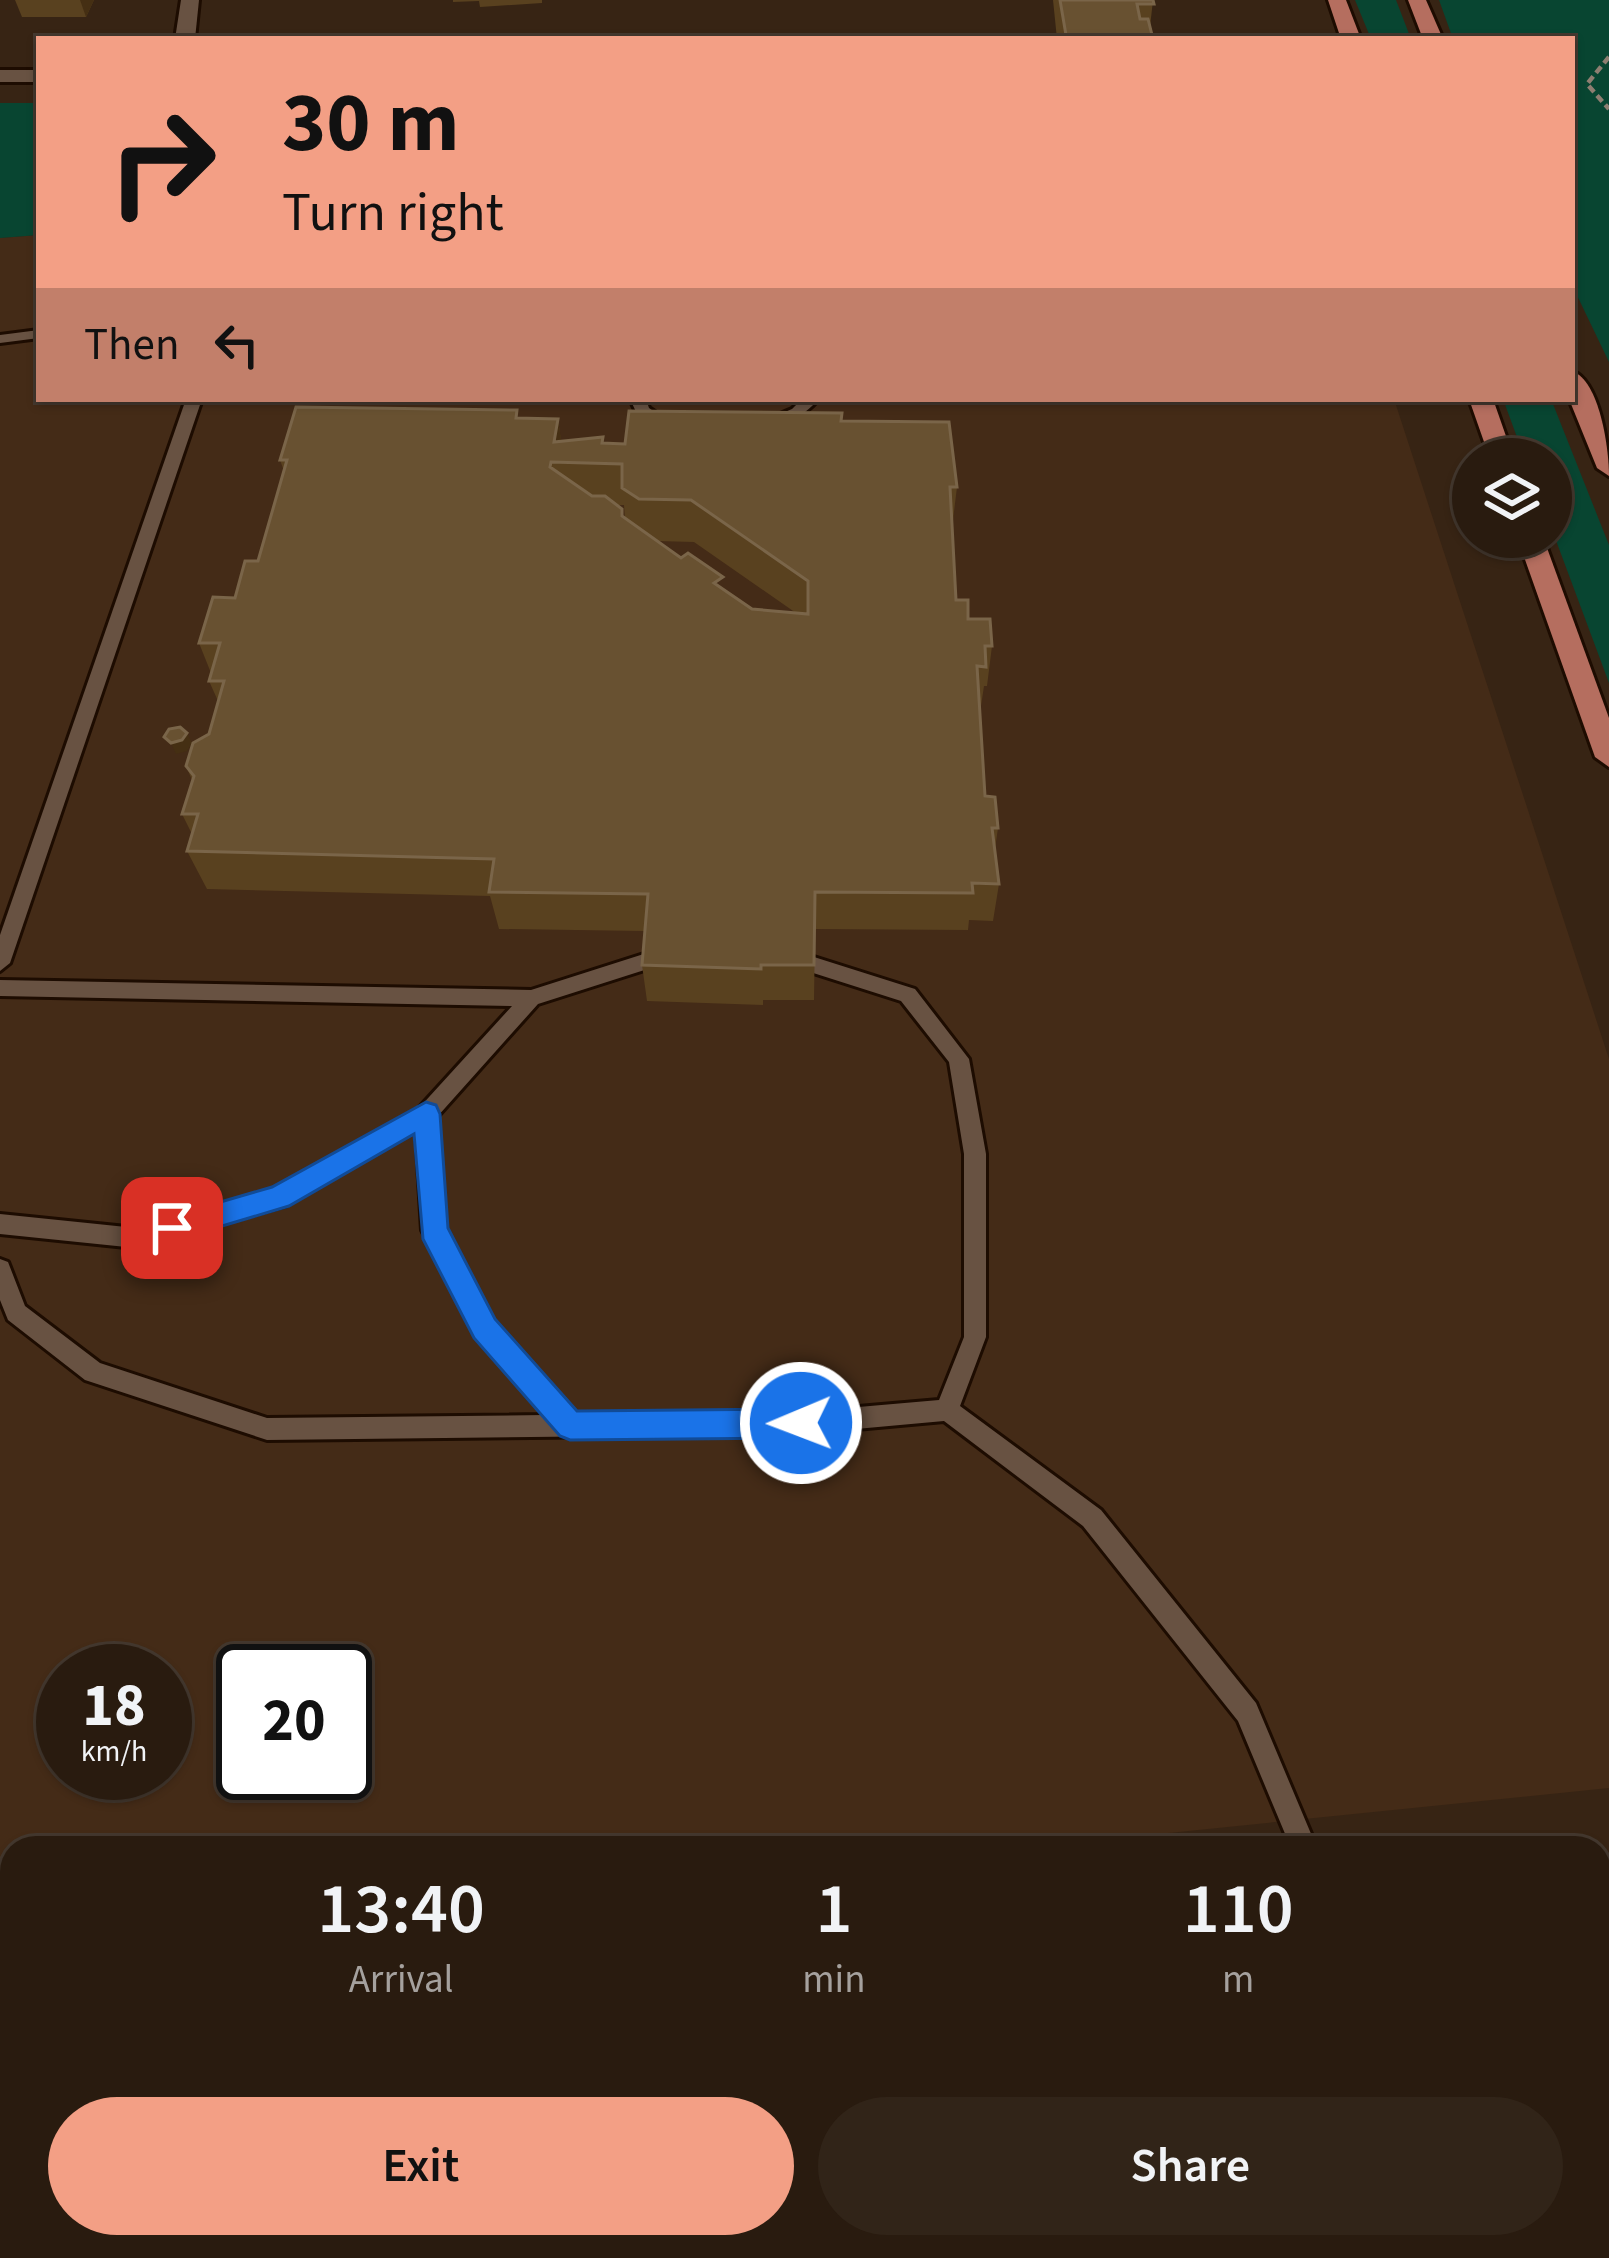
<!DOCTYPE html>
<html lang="en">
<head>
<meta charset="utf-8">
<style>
  body { margin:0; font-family:"Source Sans 3",sans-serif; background:#312418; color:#f1f3f6; height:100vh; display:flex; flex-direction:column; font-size:45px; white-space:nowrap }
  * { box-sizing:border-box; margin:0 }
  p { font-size:39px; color:#a5a19e }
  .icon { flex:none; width:66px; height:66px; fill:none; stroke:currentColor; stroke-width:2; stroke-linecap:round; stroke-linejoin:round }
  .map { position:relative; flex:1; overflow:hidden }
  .sheet { position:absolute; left:0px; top:1836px; width:1611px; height:423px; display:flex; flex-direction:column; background:#291b0f; border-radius:36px 36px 0 0; box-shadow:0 3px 9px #0004,0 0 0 3px #45392f }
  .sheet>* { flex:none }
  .guide { position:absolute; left:36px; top:36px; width:1539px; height:366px; border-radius:0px; box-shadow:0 3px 9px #0004,0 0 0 3px #45392f; background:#f39f85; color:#111; overflow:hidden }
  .buttons { position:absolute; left:1452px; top:438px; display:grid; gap:24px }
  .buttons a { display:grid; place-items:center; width:120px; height:120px; border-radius:50%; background:#291b0f; box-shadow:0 3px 9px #0004,0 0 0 3px #45392f; font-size:60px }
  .speed { position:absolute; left:36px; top:1644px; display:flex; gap:24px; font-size:60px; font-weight:700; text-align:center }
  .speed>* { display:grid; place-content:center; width:156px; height:156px; border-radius:50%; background:#291b0f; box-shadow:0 3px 9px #0004,0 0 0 3px #45392f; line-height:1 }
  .speed small { font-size:30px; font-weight:400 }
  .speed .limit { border:6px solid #111; border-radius:18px; background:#fff; color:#111 }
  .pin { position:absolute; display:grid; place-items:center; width:102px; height:102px; color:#fff; margin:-51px; border-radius:24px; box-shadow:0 6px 18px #0006 }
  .me { position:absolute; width:132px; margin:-66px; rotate:269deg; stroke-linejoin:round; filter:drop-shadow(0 0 9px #0008) }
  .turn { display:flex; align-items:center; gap:42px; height:252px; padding:0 48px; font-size:54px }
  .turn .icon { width:156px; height:156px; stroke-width:2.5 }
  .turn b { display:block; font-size:84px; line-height:102px }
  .then { display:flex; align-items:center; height:114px; padding:0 48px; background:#0003; gap:24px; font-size:45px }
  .eta { display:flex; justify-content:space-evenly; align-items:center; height:204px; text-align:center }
  .eta b { font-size:72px; font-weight:600; line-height:84px }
  .cta { display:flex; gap:24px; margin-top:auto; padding:24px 48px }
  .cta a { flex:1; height:138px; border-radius:72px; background:#f39f85; color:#111; font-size:48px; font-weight:600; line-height:138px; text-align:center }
  .cta a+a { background:#312418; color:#f1f3f6 }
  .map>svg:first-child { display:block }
</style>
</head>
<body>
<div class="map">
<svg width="1609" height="2258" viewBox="0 0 1609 2258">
  <rect width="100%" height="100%" fill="#372414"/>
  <!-- built -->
  <path fill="#442b17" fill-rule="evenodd" d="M39,235V399H1394L1609,1059V1788L1021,1848H12V1951L0,1952V238ZM63,1671H165V1773H63ZM243,1671H345V1773H243Z"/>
  <!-- green -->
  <g fill="#084531">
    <path d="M1355,0H1396L1411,39H1371Z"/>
    <path d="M1439,0H1609V362L1572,285V39H1453Z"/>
    <path d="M0,103H39V235L0,238Z"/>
    <path d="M1503,399H1551L1609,545V683L1551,527V459H1525Z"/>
  </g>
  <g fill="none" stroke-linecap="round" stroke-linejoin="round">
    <!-- service casing -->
    <g stroke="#1d0c01" stroke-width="6">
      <g id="service">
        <path d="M39,330V338L0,343V335Z"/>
        <path d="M186,399H202L10,963L0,971V935Z"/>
        <path d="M630,399H646L649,408L671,423L663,428L637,414Z"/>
        <path d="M802,399H819C805,414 786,428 766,426V420L792,409Z"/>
        <path d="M650,952L657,954L660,960L657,966L538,1004L437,1117L444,1229L493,1321L575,1414L801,1412L939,1400L964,1337V1154L949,1062L901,1001L807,971L804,965L814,957L915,989L969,1059L986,1154V1337L960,1406L1101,1510L1256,1703L1317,1848H1291L1238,1721L1083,1526L944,1421L801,1434L267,1440L85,1380L8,1320L0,1300V1259L8,1262L25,1306L100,1363L267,1418L545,1415L477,1335L422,1230L416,1130L287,1205L136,1248L0,1234V1214L136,1228L274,1190L419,1108L512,1006L0,996V980L531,990Z"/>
      </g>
    </g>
    <!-- minor casing -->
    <g stroke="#1d0c01" stroke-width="6">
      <g id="minor">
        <path d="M181,0H199L195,39H175Z"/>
        <rect x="0" y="70" width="39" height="12"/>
        <path d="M1609,1893V1937L1599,1938V1894Z"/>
        <path d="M12,2071V2117L0,2118V2072Z"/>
      </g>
    </g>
    <!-- primary casing -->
    <g stroke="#1d0c01" stroke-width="6">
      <g id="primary">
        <path d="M1328,0H1346L1361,39H1341Z"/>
        <path d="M1408,0H1426L1443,39H1423Z"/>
        <path d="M1572,371C1600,381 1609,449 1609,476L1597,468L1569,399Z"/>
        <path d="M1469,399H1493L1514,459H1490Z"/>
        <path d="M1517,537H1543L1609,718V767L1595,757Z"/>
      </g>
    </g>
    <!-- path -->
    <path stroke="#8e7e71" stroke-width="4.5" stroke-dasharray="8 4.5" stroke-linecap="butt" d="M1609,57L1587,84L1609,109"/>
    <!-- service -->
    <use href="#service" fill="#685242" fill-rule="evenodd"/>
    <!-- minor -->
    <use href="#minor" fill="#685242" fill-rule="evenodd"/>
    <!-- primary -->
    <use href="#primary" fill="#b56e5f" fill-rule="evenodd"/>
  </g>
  <!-- wall -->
  <g fill="#59411f" fill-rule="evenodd">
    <path d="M15,0H94L86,17H22Z"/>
    <path d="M453,0H542V3L480,7L479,1L453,2Z"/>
    <path d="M1053,0H1153L1150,27L1151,39H1057Z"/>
    <path d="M519,418L558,419L561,441L625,444L841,421L957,487L952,528L956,600L968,619L992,646L987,686H984L981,706H979L985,796L998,828L995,849L999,884L993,921L969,920L968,930L815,929L814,1000H763V1005L647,1001L642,965L645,931L499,929L490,896L207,889L187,851L192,834L182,814L192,780L186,766L209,734L218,701L209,681L211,673L199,643L235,598L258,561L284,471L280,460ZM617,505H624L625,519L623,517ZM657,541L694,542L796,613L752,609Z"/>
  </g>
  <!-- shaded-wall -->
  <g fill="#452f13">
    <path d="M80,0H94L86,17Z"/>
    <path d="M558,419L564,460L554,442Z"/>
    <path d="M187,733L192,743L187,751L176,754L171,743Z"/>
  </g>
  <!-- building -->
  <g fill="#685131" stroke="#7a6549" stroke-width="3" fill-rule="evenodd">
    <path d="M1060,0H1153L1154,4H1137L1140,19H1148L1152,35H1066Z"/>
    <path d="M296,407L517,410L516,418L558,419L554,442L603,437L602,443L625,444L629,411L842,413L841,421L949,422L957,487H950L956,600H968V619H990L992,646H985L986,667L977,666L985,796L995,797L998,828H992L999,884L972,883L973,893L815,892L814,965H761V969L642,965L648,894L489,892L494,859L187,851L198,814H182L194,776L186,766L193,743L209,734L224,681H209L220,643H199L213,597L235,598L245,561H258L287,460H280ZM551,462L622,464V488L639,499L691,500L808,581V614L752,609L714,583L723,577L688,553L681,558L622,516V509L605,496H592L550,467Z"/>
    <path d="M180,727L187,733L182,740L171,743L164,737L169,729Z"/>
  </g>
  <!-- route -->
  <path fill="#1a73e8" stroke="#114b97" stroke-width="3" d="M426,1102L436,1105L440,1114L448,1228L495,1319L577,1411L801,1409L811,1413L816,1423L811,1433L801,1438L570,1440L560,1436L474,1338L423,1239L414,1134L289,1206L172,1241L162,1237L157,1228L162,1219L272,1187Z"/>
</svg>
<div class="buttons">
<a><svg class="icon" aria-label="layers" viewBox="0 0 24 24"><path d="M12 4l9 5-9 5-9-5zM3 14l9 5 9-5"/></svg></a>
</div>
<div class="speed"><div>18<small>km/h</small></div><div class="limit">20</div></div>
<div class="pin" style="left:172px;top:1228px;background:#d93025"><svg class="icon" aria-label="arrive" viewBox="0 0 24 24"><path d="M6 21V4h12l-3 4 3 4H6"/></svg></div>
<svg class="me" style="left:801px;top:1423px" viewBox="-20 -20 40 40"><circle r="17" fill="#1a73e8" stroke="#fff" stroke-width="3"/><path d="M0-11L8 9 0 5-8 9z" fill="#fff"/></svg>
<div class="guide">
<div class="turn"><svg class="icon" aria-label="right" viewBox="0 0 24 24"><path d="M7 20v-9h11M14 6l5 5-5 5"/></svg><div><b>30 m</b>Turn right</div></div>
<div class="then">Then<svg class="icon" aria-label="left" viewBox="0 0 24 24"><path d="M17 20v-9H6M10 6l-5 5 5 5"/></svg></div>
</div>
<section class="sheet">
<div class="eta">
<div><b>13:40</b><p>Arrival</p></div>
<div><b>1</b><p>min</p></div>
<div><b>110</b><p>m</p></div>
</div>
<div class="cta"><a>Exit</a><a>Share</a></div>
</section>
</div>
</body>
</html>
